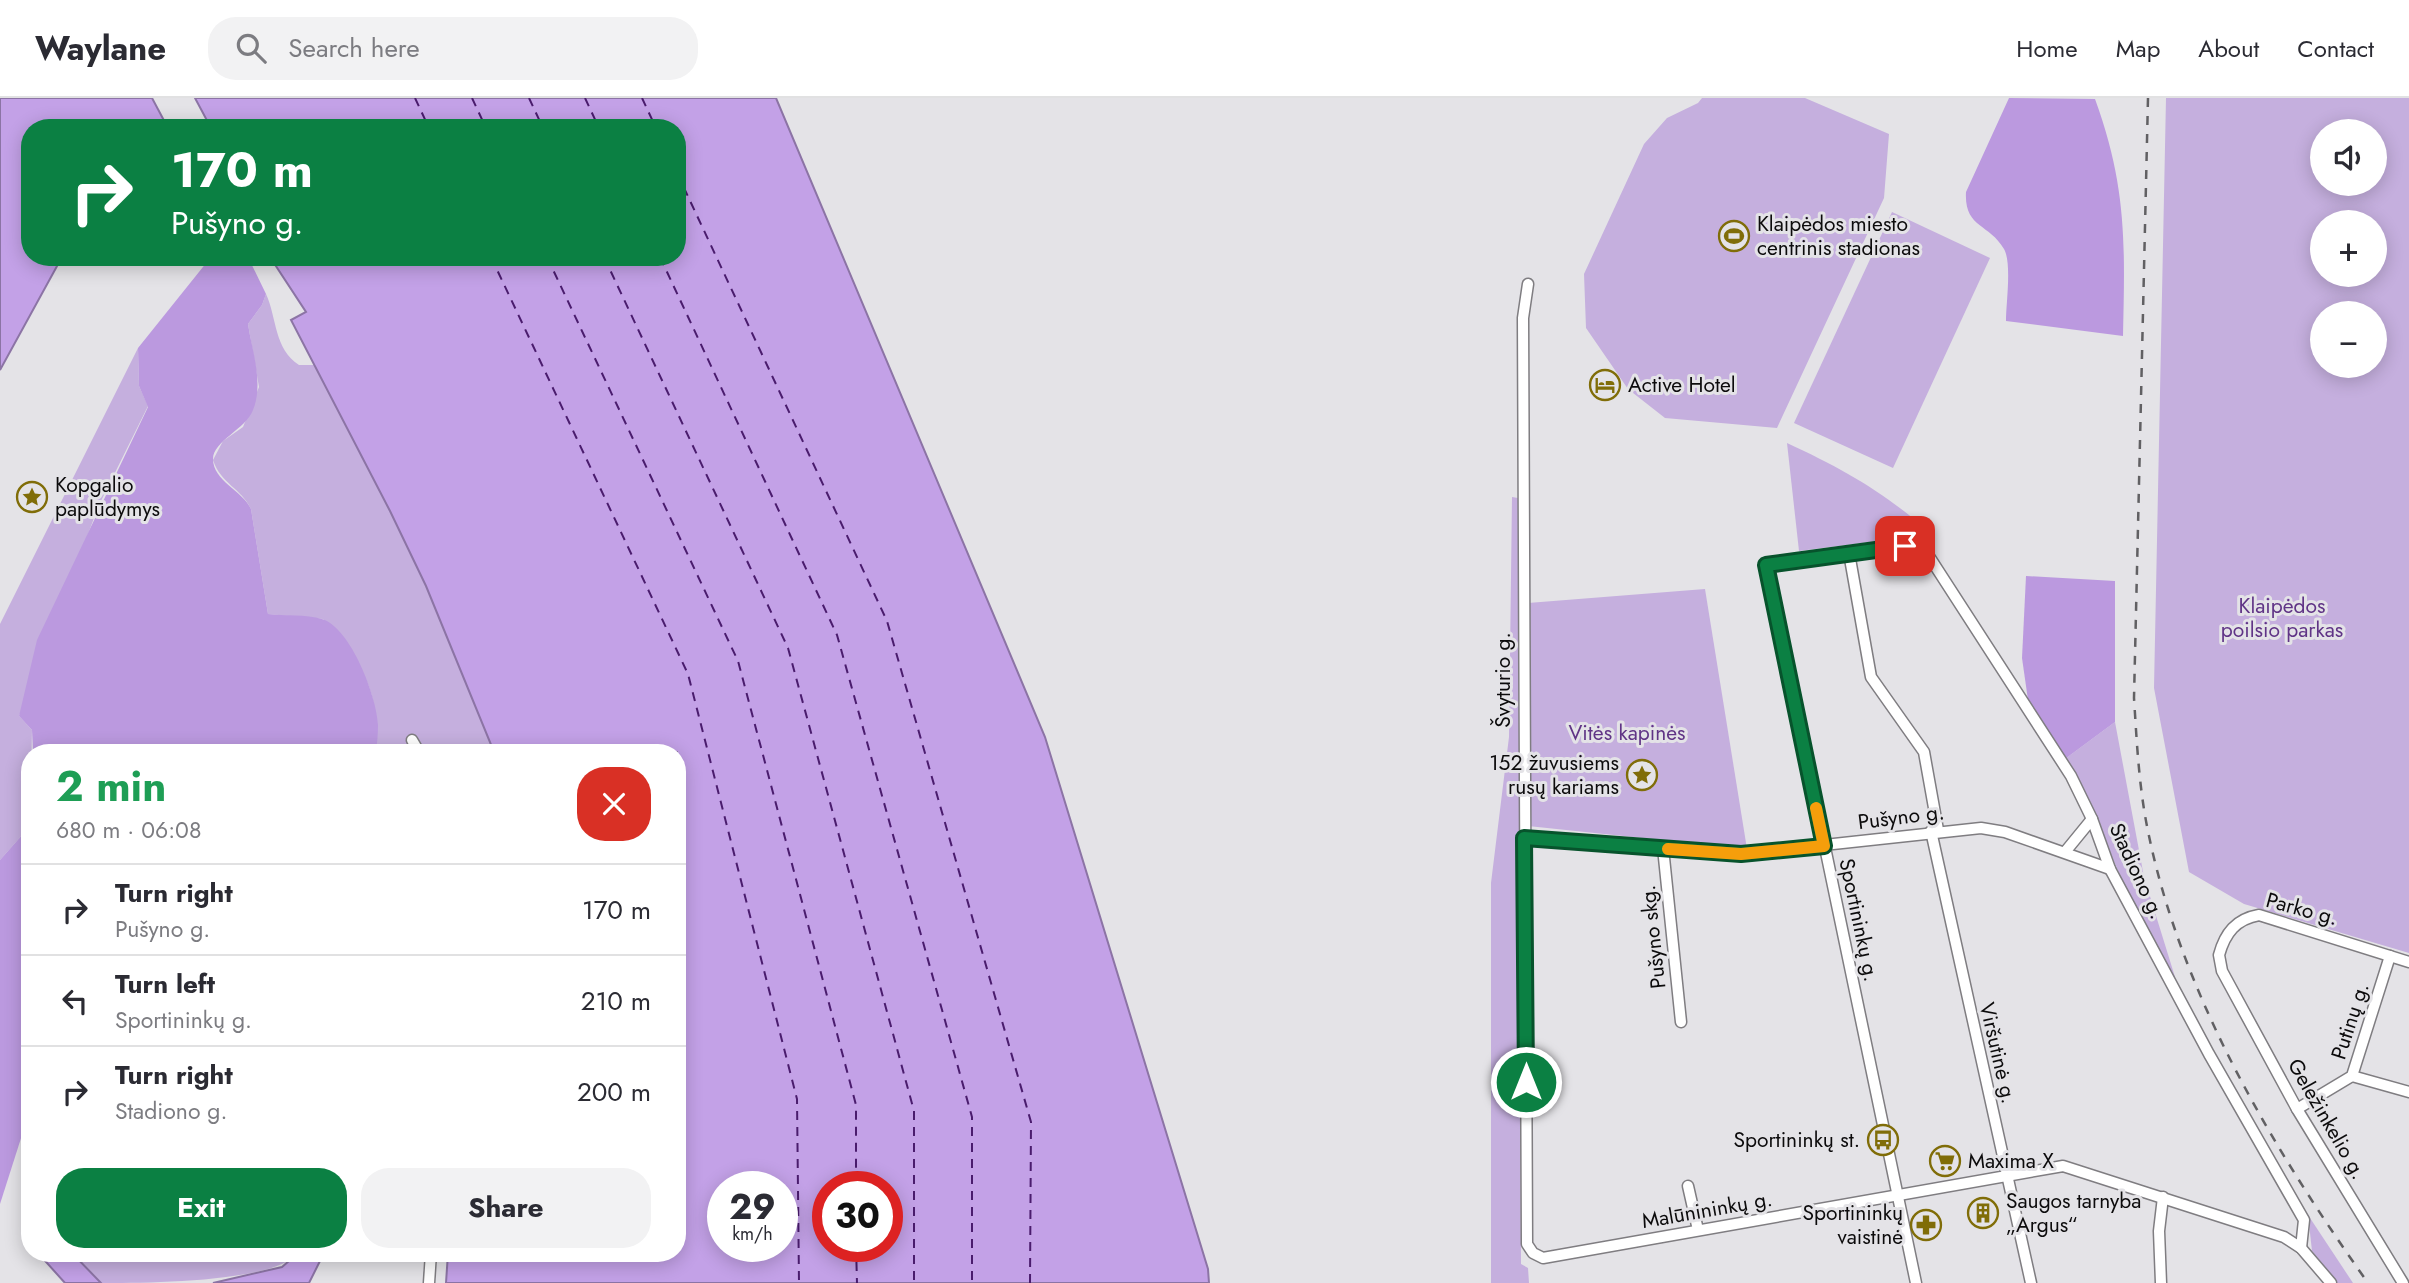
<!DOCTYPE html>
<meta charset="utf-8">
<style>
:root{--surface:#fff;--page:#f2f2f3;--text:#2b2b33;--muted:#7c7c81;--line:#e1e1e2;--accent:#0b8043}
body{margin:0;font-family:Jost,sans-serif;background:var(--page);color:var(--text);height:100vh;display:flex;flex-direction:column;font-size:26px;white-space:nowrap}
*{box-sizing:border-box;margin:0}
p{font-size:23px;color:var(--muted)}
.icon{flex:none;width:38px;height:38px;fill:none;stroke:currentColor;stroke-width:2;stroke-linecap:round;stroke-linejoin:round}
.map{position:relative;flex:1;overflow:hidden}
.details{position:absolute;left:21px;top:646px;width:665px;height:518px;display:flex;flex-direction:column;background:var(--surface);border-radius:28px;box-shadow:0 4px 18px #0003}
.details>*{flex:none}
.guide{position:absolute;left:21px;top:21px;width:665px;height:147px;border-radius:28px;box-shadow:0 4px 18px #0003;background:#0b8043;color:#fff;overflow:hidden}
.buttons{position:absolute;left:2310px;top:21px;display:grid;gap:14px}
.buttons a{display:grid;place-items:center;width:77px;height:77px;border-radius:50%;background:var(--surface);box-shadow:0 4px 18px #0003;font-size:35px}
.speed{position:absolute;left:707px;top:1073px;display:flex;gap:14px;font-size:35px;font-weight:700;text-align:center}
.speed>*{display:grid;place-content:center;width:91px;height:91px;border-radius:50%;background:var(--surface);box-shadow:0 4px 18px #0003;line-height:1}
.speed small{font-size:18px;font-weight:400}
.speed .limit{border:10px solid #d22;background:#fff;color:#111}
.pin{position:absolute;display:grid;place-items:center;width:60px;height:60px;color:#fff;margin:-30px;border-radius:14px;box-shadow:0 4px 10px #0006}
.me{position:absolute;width:77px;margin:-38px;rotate:0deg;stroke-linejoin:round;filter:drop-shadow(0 0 5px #0008)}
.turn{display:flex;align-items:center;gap:24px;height:147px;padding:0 35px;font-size:32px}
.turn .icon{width:91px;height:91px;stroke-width:2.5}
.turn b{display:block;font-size:49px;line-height:60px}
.round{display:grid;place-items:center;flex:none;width:74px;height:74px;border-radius:28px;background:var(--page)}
.headline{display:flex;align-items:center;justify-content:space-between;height:119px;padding:0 35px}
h1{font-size:42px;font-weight:700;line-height:52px;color:#1e9e55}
.action{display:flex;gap:14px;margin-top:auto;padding:14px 35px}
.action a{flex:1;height:80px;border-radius:28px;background:var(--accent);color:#fff;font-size:28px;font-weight:700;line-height:80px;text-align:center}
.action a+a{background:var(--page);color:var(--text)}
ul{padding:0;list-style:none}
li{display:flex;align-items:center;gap:21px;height:91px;padding:0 35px;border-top:2px solid var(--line)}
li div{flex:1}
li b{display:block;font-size:26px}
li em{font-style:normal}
header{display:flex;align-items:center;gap:42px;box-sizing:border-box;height:98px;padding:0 35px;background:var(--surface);border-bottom:2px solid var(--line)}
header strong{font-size:33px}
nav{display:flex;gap:38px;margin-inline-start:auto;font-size:24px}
.search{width:490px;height:63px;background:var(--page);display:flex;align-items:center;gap:18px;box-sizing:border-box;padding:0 24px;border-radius:28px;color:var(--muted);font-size:26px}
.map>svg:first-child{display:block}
</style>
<header>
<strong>Waylane</strong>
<div class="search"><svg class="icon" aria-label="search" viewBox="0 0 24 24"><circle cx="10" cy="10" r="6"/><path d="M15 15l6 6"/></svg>Search here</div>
<nav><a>Home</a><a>Map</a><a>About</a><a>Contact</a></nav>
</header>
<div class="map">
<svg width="2409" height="1185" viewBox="0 0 2409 1185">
<rect width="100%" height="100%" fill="#e4e3e7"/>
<g fill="#c5afde" fill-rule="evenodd">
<polygon points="1702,0 1805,0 1889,36 1884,100 1777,330 1665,320 1628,291 1586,230 1584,176 1644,46 1667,20 1698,5"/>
<path d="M 2166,0 L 2409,0 L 2409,855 L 2244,806 L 2189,774 L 2154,590 ZM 2322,33 L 2375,33 L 2375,86 L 2322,86 ZM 2322,124 L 2375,124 L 2375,177 L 2322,177 ZM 2322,215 L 2375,215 L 2375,268 L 2322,268 Z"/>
<polygon points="1892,114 1990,160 1893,370 1794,325"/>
<path d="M 266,196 C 277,220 274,251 299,267 L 314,267 L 390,413 L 426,488 L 494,654 L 376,654 C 380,593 363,565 323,521 L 268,516 L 251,411 C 241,390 221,386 213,362 L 223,343 L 243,329 L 259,289 L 248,226 L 262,207 Z"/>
<polygon points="138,250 139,288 148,308 99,407 19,618 32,632 30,728 0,762 0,526"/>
<path d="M 1787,345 C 1841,370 1878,391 1924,429 L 1918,438 L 1799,453 Z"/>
<polygon points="1512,399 1518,400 1521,1166 1528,1170 1529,1185 1491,1185 1491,785 1509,639"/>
<polygon points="1705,491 1747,751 1528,728 1528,505"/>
<polygon points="2115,624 2144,779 2175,879 2173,881 2124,787 2084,693 2065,661"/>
<polygon points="2308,1117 2353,1185 2337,1185 2312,1153"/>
<path d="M 72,1155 L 298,1155 C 274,1185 143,1185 101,1185 Z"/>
</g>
<g fill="#bb99df">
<path d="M 2009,0 L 2095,1 C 2127,89 2125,146 2123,238 L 2006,223 C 2006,205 2012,165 2004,151 C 1989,125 1964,130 1966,94 Z"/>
<path d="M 211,159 L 248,159 L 266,196 L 262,207 L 248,226 C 252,253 264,285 253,312 C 246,331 213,343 213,361 C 213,383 243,393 251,411 L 268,516 C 285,518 306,516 322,521 C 351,530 377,599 378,627 C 378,636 377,646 376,654 L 33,654 L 32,632 L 19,618 L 37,542 L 148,309 L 139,288 L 138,250 Z"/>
<polygon points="2026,478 2115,483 2115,624 2065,661 2028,602 2022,560"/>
<polygon points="30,728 30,1012 0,1106 0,762"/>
</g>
<g fill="#c3a1e7" stroke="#8c74a5" stroke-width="2" fill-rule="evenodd">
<polygon points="0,0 152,0 168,30 30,30 30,159 62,159 0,272"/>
<path d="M 195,0 L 776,0 L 1045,639 L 1208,1171 L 1209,1185 L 446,1185 L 448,1155 L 677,1155 L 677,654 L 494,654 L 426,488 L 390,413 L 291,222 L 306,214 L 270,159 L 677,159 L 677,30 L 211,30 ZM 723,1088 L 782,1088 L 782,1148 L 723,1148 ZM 828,1088 L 887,1088 L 887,1148 L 828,1148 Z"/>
<polygon points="38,1155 72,1155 101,1185 65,1185"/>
<polygon points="298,1155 324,1155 309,1185 213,1185 282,1169"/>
</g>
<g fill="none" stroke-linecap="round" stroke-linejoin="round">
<g stroke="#4a1c6d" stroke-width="2" stroke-dasharray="9 7" stroke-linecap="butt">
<polyline points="415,0 429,30"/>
<polyline points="472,0 486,30"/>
<polyline points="529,0 543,30"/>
<polyline points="585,0 599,30"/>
<polyline points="642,0 656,30"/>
<polyline points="677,75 887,523 1031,1024 1030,1185"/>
<polyline points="491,159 688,576 797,1001 799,1185"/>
<polyline points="547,159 738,563 856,1007 856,1088"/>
<polyline points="604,159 788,550 914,1013 914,1185"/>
<polyline points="660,159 837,537 972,1019 972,1185"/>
<polyline points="856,1148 857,1185"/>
</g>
<g stroke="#7f7d81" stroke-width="13">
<g id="street">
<polyline points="1528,186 1523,220 1527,1146 1533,1155 1543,1160 2063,1068 2284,1139 2301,1150 2331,1185"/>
<polyline points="1849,455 1871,579 1924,654 1938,732"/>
<polyline points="412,642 419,654"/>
<polyline points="1931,733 2031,1185"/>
<polyline points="1524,740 1741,756 1981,730 2005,734 2110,771"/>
<polyline points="1663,750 1681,924"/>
<polyline points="2065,754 2092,721"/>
<polyline points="2352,978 2409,994"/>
<polyline points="2297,1011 2352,978 2390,858"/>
<polyline points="1688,1088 1698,1132"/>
<polyline points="429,1185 431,1155"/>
<polyline points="1916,1185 1766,467 1921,446 2071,678 2092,721 2110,771 2209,956 2304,1122 2301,1150"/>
<polyline points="2161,1185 2159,1133 2163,1099"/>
<path d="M 2403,1185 L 2297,1011 L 2222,873 L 2219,857 C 2225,835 2236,821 2259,817 L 2409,864"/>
</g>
</g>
<use href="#street" stroke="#fff" stroke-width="10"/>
<path stroke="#616063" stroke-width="2.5" stroke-dasharray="9 9" stroke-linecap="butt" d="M 2148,0 L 2134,600 C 2137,647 2139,692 2149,738 C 2183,900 2273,1051 2368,1185"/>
</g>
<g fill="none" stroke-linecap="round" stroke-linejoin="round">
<g stroke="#07532c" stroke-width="18">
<polyline id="route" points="1526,984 1524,740 1741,756 1824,748 1766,467 1905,448"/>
</g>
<use href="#route" stroke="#0b8043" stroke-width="12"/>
<polyline stroke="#f59e0b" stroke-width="12" points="1668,751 1741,756 1824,748 1816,710"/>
</g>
<defs>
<g id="stadium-ring" transform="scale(1.575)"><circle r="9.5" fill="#e4e3e7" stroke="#806d08" stroke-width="1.5"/><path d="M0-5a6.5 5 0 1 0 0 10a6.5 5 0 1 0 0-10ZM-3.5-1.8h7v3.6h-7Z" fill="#806d08"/></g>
<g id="hotel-ring" transform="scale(1.575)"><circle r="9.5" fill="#e4e3e7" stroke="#806d08" stroke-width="1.5"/><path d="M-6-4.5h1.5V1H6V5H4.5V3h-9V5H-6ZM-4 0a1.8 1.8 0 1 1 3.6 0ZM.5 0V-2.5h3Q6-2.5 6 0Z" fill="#806d08"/></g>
<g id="sight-ring" transform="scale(1.575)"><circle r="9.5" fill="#e4e3e7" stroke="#806d08" stroke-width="1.5"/><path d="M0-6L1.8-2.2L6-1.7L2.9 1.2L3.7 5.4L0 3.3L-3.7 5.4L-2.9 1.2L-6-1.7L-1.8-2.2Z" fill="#806d08"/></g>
<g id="bus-ring" transform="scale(1.575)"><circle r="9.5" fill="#e4e3e7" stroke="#806d08" stroke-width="1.5"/><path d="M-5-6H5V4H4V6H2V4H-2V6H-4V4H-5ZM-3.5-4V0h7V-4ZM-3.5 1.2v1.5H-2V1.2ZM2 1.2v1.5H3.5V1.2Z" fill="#806d08"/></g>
<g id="supermarket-ring" transform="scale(1.575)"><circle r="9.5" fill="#e4e3e7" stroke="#806d08" stroke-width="1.5"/><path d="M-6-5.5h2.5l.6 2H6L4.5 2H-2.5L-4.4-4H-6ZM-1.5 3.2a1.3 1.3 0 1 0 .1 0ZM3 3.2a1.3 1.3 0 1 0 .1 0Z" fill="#806d08"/></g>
<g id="building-ring" transform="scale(1.575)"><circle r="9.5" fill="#e4e3e7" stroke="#806d08" stroke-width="1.5"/><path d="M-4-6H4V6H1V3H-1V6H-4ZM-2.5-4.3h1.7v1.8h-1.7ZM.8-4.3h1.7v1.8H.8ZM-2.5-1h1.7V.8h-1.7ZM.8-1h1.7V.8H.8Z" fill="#806d08"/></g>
<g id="pharmacy-ring" transform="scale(1.575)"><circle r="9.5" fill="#e4e3e7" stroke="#806d08" stroke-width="1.5"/><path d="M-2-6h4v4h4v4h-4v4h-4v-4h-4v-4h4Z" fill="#806d08"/></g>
</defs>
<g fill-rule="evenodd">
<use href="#stadium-ring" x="1734" y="138"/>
<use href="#hotel-ring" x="1605" y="287"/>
<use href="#sight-ring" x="32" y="399"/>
<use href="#sight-ring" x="1642" y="677"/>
<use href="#bus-ring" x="1883" y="1042"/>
<use href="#supermarket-ring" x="1945" y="1063"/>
<use href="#building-ring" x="1983" y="1115"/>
<use href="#pharmacy-ring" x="1926" y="1127"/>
</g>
<g text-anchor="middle" stroke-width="6" stroke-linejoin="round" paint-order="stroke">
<g font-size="21" fill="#0c0b0c" stroke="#e4e3e7" text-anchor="start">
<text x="1757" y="133">Klaipėdos miesto<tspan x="1757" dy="24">centrinis stadionas</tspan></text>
<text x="1628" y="294">Active Hotel</text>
<text x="55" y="394">Kopgalio<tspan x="55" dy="24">paplūdymys</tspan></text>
<text x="1619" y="672" text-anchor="end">152 žuvusiems<tspan x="1619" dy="24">rusų kariams</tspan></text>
<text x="1860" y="1049" text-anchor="end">Sportininkų st.</text>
<text x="1968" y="1070">Maxima X</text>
<text x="2006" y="1110">Saugos tarnyba<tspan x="2006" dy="24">„Argus“</tspan></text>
<text x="1903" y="1122" text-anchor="end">Sportininkų<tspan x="1903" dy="24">vaistinė</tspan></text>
</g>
<g font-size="21" fill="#603486" stroke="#e4e3e7">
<text x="2282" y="515">Klaipėdos<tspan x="2282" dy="24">poilsio parkas</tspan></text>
<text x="1627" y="642">Vitės kapinės</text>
</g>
<g font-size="21" fill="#0c0b0c" stroke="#e4e3e7">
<text transform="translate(1503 582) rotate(-90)" y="7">Švyturio g.</text>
<text transform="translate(1901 719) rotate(-7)" y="7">Pušyno g.</text>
<text transform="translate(2137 773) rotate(65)" y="7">Stadiono g.</text>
<text transform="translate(2302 811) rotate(15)" y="7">Parko g.</text>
<text transform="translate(1859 822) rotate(78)" y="7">Sportininkų g.</text>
<text transform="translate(1653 839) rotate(-96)" y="7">Pušyno skg.</text>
<text transform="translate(2350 923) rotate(-72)" y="7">Putinų g.</text>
<text transform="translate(1998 955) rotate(77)" y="7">Viršutinė g.</text>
<text transform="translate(2327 1021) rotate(60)" y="7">Geležinkelio g.</text>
<text transform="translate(1707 1112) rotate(-10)" y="7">Malūnininkų g.</text>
</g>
</g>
</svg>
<div class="buttons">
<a><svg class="icon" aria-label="sound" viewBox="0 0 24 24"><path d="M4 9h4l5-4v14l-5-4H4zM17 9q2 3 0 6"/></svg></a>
<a>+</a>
<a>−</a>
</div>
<div class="speed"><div>29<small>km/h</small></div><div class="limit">30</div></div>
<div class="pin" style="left:1905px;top:448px;background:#d93025"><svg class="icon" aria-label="arrive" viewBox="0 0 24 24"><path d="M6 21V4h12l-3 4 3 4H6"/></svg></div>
<svg class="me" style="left:1526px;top:984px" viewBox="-20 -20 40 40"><circle r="17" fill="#0b8043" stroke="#fff" stroke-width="3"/><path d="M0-11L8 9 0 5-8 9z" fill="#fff"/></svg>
<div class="guide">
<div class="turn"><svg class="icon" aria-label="right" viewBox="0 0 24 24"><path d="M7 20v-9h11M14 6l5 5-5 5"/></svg><div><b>170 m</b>Pušyno g.</div></div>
</div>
<section class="details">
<div class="headline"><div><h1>2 min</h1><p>680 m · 06:08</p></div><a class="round" style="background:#d93025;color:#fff"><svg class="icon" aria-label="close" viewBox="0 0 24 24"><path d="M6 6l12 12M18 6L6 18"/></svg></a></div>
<ul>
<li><svg class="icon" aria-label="right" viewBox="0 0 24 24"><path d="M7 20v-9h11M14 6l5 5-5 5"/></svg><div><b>Turn right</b><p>Pušyno g.</p></div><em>170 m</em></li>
<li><svg class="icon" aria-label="left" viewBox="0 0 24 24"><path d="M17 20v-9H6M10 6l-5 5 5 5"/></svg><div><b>Turn left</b><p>Sportininkų g.</p></div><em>210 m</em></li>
<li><svg class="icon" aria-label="right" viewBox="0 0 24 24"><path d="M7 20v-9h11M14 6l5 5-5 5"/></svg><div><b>Turn right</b><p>Stadiono g.</p></div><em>200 m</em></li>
</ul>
<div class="action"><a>Exit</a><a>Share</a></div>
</section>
</div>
